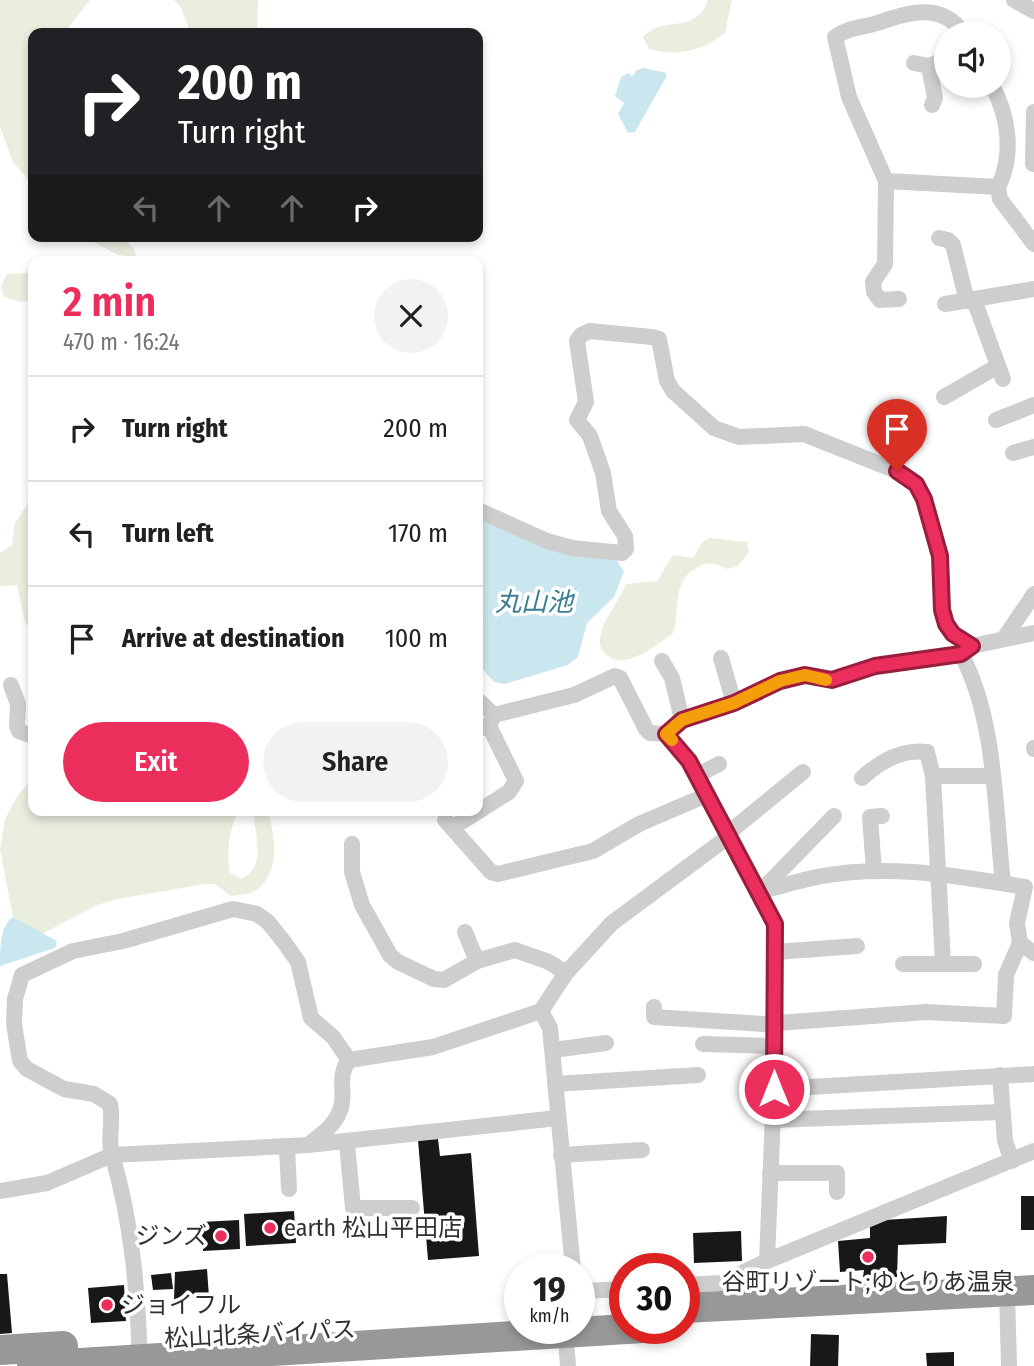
<!DOCTYPE html>
<meta charset="utf-8">
<style>
:root{--surface:#fff;--page:#f2f2f2;--text:#202124;--muted:#757577;--line:#e0e0e0;--accent:#ec2e5c}
body{margin:0;font-family:"Fira Sans Condensed","Noto Sans JP",sans-serif;background:var(--page);color:var(--text);height:100vh;display:flex;flex-direction:column;font-size:26px;white-space:nowrap}
*{box-sizing:border-box;margin:0}
p{font-size:23px;color:var(--muted)}
.icon{flex:none;width:38px;height:38px;fill:none;stroke:currentColor;stroke-width:2;stroke-linecap:round;stroke-linejoin:round}
.map{position:relative;flex:1;overflow:hidden}
.details{position:absolute;left:28px;top:256px;width:455px;height:560px;display:flex;flex-direction:column;background:var(--surface);border-radius:14px;box-shadow:0 4px 10px #0003}
.details>*{flex:none}
.hud{position:absolute;left:28px;top:28px;width:455px;height:214px;border-radius:14px;box-shadow:0 4px 10px #0003;background:#202124;color:#fff;overflow:hidden}
.controls{position:absolute;left:934px;top:21px;display:grid;gap:14px}
.controls a{display:grid;place-items:center;width:77px;height:77px;border-radius:50%;background:var(--surface);box-shadow:0 4px 10px #0003;font-size:35px}
.speed{position:absolute;left:504px;top:1253px;display:flex;gap:14px;font-size:35px;font-weight:700;text-align:center}
.speed>*{display:grid;place-content:center;width:91px;height:91px;border-radius:50%;background:var(--surface);box-shadow:0 4px 10px #0003;line-height:1}
.speed small{font-size:18px;font-weight:400}
.speed .limit{border:10px solid #d22;background:#fff;color:#111}
.pin{position:absolute;display:grid;place-items:center;width:60px;height:60px;color:#fff;margin:-72px -30px;border-radius:50% 50% 50% 0;rotate:-45deg;box-shadow:0 0 7px #0007}
.pin .icon{rotate:45deg}
.me{position:absolute;width:77px;margin:-38px;rotate:0deg;stroke-linejoin:round;filter:drop-shadow(0 0 5px #0008)}
.turn{display:flex;align-items:center;gap:24px;height:147px;padding:0 35px;font-size:32px}
.turn .icon{width:91px;height:91px;stroke-width:2.5}
.turn b{display:block;font-size:49px;line-height:60px}
.lanes{display:flex;align-items:center;height:66px;padding:0 35px;background:#0003;justify-content:center;gap:35px;direction:ltr}
.lanes .off{opacity:.35}
.round{display:grid;place-items:center;flex:none;width:74px;height:74px;border-radius:37px;background:var(--page)}
.summary{display:flex;align-items:center;justify-content:space-between;height:119px;padding:0 35px}
h1{font-size:42px;font-weight:600;line-height:52px;color:var(--accent)}
.button{display:flex;gap:14px;margin-top:auto;padding:14px 35px}
.button a{flex:1;height:80px;border-radius:42px;background:var(--accent);color:#fff;font-size:28px;font-weight:600;line-height:80px;text-align:center}
.button a+a{background:var(--page);color:var(--text)}
ul{padding:0;list-style:none}
li{display:flex;align-items:center;gap:21px;height:105px;padding:0 35px;border-top:2px solid var(--line)}
li div{flex:1}
li b{display:block;font-size:26px}
li em{font-style:normal}
.map>svg:first-child{display:block}
</style>
<div class="map">
<svg width="1034" height="1366" viewBox="0 0 1034 1366">
<rect width="100%" height="100%" fill="#fff"/>
<g fill="#e9eedf">
<polygon points="0,0 90,0 64,33 33,33 33,87 29,102 33,134 33,185 13,162 0,127"/>
<polygon points="174,0 258,0 257,33 191,33 180,6"/>
<path d="M 708,0 L 732,0 L 725,33 C 702,51 677,57 649,49 L 643,37 C 664,14 695,36 708,0 Z"/>
<polygon points="82,236 121,236 135,250 136,257 118,255"/>
<polygon points="33,261 33,300 21,302 4,297 1,286 7,274 27,273"/>
<polygon points="28,503 33,503 33,631 25,623 17,585 0,586 0,553 12,545 15,523"/>
<path d="M 710,538 L 747,542 L 749,552 L 738,566 L 727,569 C 716,563 707,561 696,568 C 671,582 681,609 673,633 C 657,645 623,673 605,653 C 599,648 599,640 601,633 C 605,616 620,600 626,584 L 657,581 L 673,555 L 693,558 L 703,542 Z"/>
<path d="M 33,778 L 33,810 L 239,810 C 229,829 226,853 230,873 L 241,879 C 268,867 254,835 254,814 L 256,810 L 267,810 C 276,834 281,877 253,892 C 248,895 238,895 231,896 L 215,884 L 204,884 L 118,899 L 97,905 L 42,934 L 13,917 L 0,849 L 5,819 L 18,795 Z"/>
</g>
<g fill="#cae6ee">
<polygon points="644,68 666,73 666,77 635,132 628,133 618,114 624,103 615,96 621,77 629,73 632,77 637,70"/>
<polygon points="478,518 614,557 624,571 614,597 587,623 578,657 568,665 505,684 494,682 478,664"/>
<path d="M 13,917 L 57,941 L 55,948 L 0,966 C 0,949 0,925 13,917 Z"/>
</g>
<g fill="#181818">
<polygon points="438,1139 440,1156 471,1153 479,1256 428,1260 418,1140"/>
<rect x="1021" y="1196" width="13" height="34"/>
<polygon points="294,1211 296,1243 246,1246 244,1214"/>
<polygon points="947,1216 946,1243 898,1245 897,1277 863,1277 864,1270 840,1272 838,1241 870,1238 870,1227 884,1220"/>
<polygon points="239,1220 240,1249 203,1251 201,1222"/>
<polygon points="741,1231 742,1261 694,1263 693,1233"/>
<polygon points="207,1269 209,1297 174,1299 175,1272"/>
<polygon points="171,1273 173,1289 153,1290 151,1275"/>
<polygon points="0,1274 7,1274 12,1333 0,1334"/>
<polygon points="124,1285 126,1321 91,1323 88,1288"/>
<polygon points="811,1334 839,1335 838,1366 810,1366"/>
<polygon points="954,1352 954,1366 927,1366 926,1353"/>
</g>
<g fill="none" stroke-linecap="round" stroke-linejoin="round">
<g stroke="#cecece" stroke-width="16">
<polyline points="1014,0 1034,11"/>
<path d="M 963,33 C 941,1 908,13 877,23 C 862,28 849,27 835,37 L 849,97 L 886,181 L 998,187 C 1014,156 1009,116 992,86"/>
<polyline points="914,63 929,66 947,59"/>
<polyline points="929,66 935,98 932,105"/>
<polyline points="1033,164 1034,112"/>
<polyline points="886,181 885,264 873,282 874,292 880,300 899,299"/>
<polyline points="998,187 1000,199 1034,244"/>
<polyline points="939,238 948,240 953,245 967,301"/>
<polyline points="974,300 1003,379"/>
<polyline points="945,304 1034,289"/>
<polyline points="944,397 998,366"/>
<polyline points="996,420 1034,405"/>
<polyline points="1013,453 1034,447"/>
<polyline points="478,510 547,541 572,548 622,553 626,549 625,536 609,511 603,473 590,436 577,420 586,402 577,341 581,335 590,331 652,337 659,339 667,381 673,391 714,428 739,437 804,434 897,471 917,484 924,498 940,556 942,610 946,624 953,634 972,646"/>
<polyline points="1005,637 1034,594"/>
<path d="M 961,654 C 996,718 995,811 1003,883"/>
<polyline points="721,658 734,703"/>
<polyline points="662,661 672,678 682,720"/>
<polyline points="11,685 18,704 17,726 19,731 33,736"/>
<polyline points="478,700 494,715"/>
<polyline points="478,729 489,726 494,715 574,695 615,676 620,678 646,729 650,733 666,734 689,762 774,924 774,1089 767,1261"/>
<polyline points="666,734 682,720 734,703 780,682 805,675 832,680 875,666 961,654 972,646 1034,633"/>
<polyline points="1034,748 1034,749"/>
<polyline points="696,776 719,764"/>
<path d="M 862,778 C 879,762 902,749 927,752 L 933,776"/>
<polyline points="445,820 491,872 498,874 593,851 639,824 707,795"/>
<polyline points="452,828 509,792 516,781 489,726"/>
<polyline points="727,834 803,772"/>
<polyline points="352,844 352,872 362,905 390,955 398,962 434,979 444,980 477,961 515,950 549,962 566,973"/>
<polyline points="874,871 870,817 882,816"/>
<polyline points="761,891 834,816"/>
<path d="M 759,892 C 778,887 798,881 817,877 C 887,863 956,876 1025,887 L 1017,923 L 1020,943 L 1034,953"/>
<polyline points="465,932 477,961"/>
<polyline points="776,952 857,946"/>
<polyline points="943,963 933,776 991,776"/>
<polyline points="903,964 974,964"/>
<polyline points="654,1007 654,1017 764,1024 926,1012 1004,1016 1006,975 1020,943"/>
<polyline points="541,1011 550,1028 573,1269"/>
<polyline points="703,1044 775,1046"/>
<polyline points="553,1050 606,1043"/>
<path d="M 349,1060 L 333,1037 L 311,1018 L 298,962 L 284,942 L 268,922 L 257,914 L 233,909 L 123,941 L 73,951 L 22,975 L 15,999 L 14,1024 L 20,1061 L 27,1069 L 64,1089 L 94,1094 L 110,1104 C 114,1121 107,1137 112,1155 L 308,1145 C 323,1134 339,1122 342,1103 C 344,1086 338,1075 349,1060 L 433,1047 L 541,1011 L 566,973 L 612,923 L 728,837"/>
<polyline points="1000,1075 1005,1141 1012,1161"/>
<polyline points="555,1084 698,1075"/>
<polyline points="774,1089 1034,1074"/>
<polyline points="772,1120 1001,1112"/>
<polyline points="347,1143 353,1208 412,1208"/>
<polyline points="308,1145 558,1118"/>
<polyline points="287,1148 289,1189"/>
<polyline points="561,1155 642,1150"/>
<polyline points="770,1173 837,1173 837,1192"/>
<path d="M 0,1191 L 47,1183 L 112,1155 C 132,1221 138,1294 140,1364"/>
<polyline points="684,1285 721,1283 767,1261 1034,1151"/>
<polyline points="1007,1291 1009,1366"/>
<polyline points="565,1328 568,1366"/>
<polyline points="585,1332 584,1291 625,1289"/>
</g>
<g stroke="#989898" stroke-width="30">
<polyline points="684,1308 1034,1290"/>
<polyline points="0,1350 63,1346"/>
<polyline points="32,1366 643,1328"/>
</g>
</g>
<g fill="none" stroke-linecap="round" stroke-linejoin="round">
<g stroke="#991e3c" stroke-width="18">
<polyline id="route" points="774,1089 775,924 689,761 666,734 682,720 734,703 780,681 805,675 832,680 875,666 961,654 972,646 953,634 946,624 942,610 940,556 924,499 916,484 897,471"/>
</g>
<use href="#route" stroke="#ec2e5c" stroke-width="12"/>
<polyline stroke="#f59e0b" stroke-width="12" points="672,740 666,734 682,720 734,703 780,681 805,675 826,680"/>
</g>
<g fill="#ec2e5c" stroke="#fff" stroke-width="2.5">
<circle cx="270" cy="1228" r="7"/>
<circle cx="221" cy="1236" r="7"/>
<circle cx="868" cy="1257" r="7"/>
<circle cx="107" cy="1305" r="7"/>
</g>
<g text-anchor="middle" stroke-width="7" stroke-linejoin="round" paint-order="stroke">
<g font-size="24" fill="#313131" stroke="#fff" text-anchor="start">
<text x="284" y="1236">earth 松山平田店</text>
<text x="207" y="1244" text-anchor="end">ジンズ</text>
<text x="868" y="1290" text-anchor="middle">谷町リゾート;ゆとりあ温泉</text>
<text x="121" y="1313">ジョイフル</text>
</g>
<g font-size="24" fill="#313131" stroke="#fff">
<text transform="translate(260 1334) rotate(-3)" y="8">松山北条バイパス</text>
</g>
<g font-size="26" font-style="italic" fill="#387d90" stroke="#fff">
<text x="534" y="611">丸山池</text>
</g>
</g>
</svg>
<div class="controls">
<a><svg class="icon" aria-label="sound" viewBox="0 0 24 24"><path d="M4 9h4l5-4v14l-5-4H4zM17 9q2 3 0 6"/></svg></a>
</div>
<div class="speed"><div>19<small>km/h</small></div><div class="limit">30</div></div>
<div class="pin" style="left:897px;top:471px;background:#d93025"><svg class="icon" aria-label="arrive" viewBox="0 0 24 24"><path d="M6 21V4h12l-3 4 3 4H6"/></svg></div>
<svg class="me" style="left:774px;top:1089px" viewBox="-20 -20 40 40"><circle r="17" fill="#ec2e5c" stroke="#fff" stroke-width="3"/><path d="M0-11L8 9 0 5-8 9z" fill="#fff"/></svg>
<div class="hud">
<div class="turn"><svg class="icon" aria-label="right" viewBox="0 0 24 24"><path d="M7 20v-9h11M14 6l5 5-5 5"/></svg><div><b>200 m</b>Turn right</div></div>
<div class="lanes"><svg class="icon off" aria-label="left" viewBox="0 0 24 24"><path d="M17 20v-9H6M10 6l-5 5 5 5"/></svg><svg class="icon off" aria-label="ahead" viewBox="0 0 24 24"><path d="M12 20V5M6 11l6-6 6 6"/></svg><svg class="icon off" aria-label="ahead" viewBox="0 0 24 24"><path d="M12 20V5M6 11l6-6 6 6"/></svg><svg class="icon" aria-label="right" viewBox="0 0 24 24"><path d="M7 20v-9h11M14 6l5 5-5 5"/></svg></div>
</div>
<section class="details">
<div class="summary"><div><h1>2 min</h1><p>470 m · 16:24</p></div><a class="round"><svg class="icon" aria-label="close" viewBox="0 0 24 24"><path d="M6 6l12 12M18 6L6 18"/></svg></a></div>
<ul>
<li><svg class="icon" aria-label="right" viewBox="0 0 24 24"><path d="M7 20v-9h11M14 6l5 5-5 5"/></svg><div><b>Turn right</b></div><em>200 m</em></li>
<li><svg class="icon" aria-label="left" viewBox="0 0 24 24"><path d="M17 20v-9H6M10 6l-5 5 5 5"/></svg><div><b>Turn left</b></div><em>170 m</em></li>
<li><svg class="icon" aria-label="arrive" viewBox="0 0 24 24"><path d="M6 21V4h12l-3 4 3 4H6"/></svg><div><b>Arrive at destination</b></div><em>100 m</em></li>
</ul>
<div class="button"><a>Exit</a><a>Share</a></div>
</section>
</div>
